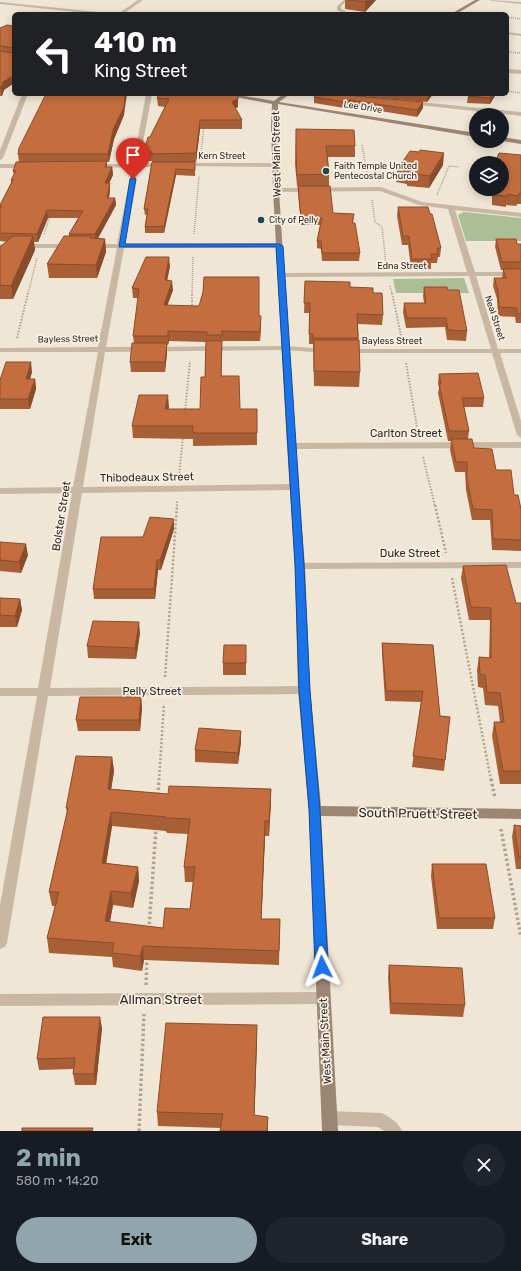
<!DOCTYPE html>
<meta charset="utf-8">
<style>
:root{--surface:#171b24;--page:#20242c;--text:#f1f3f6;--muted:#9ea1a6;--accent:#91a6ac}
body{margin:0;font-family:Rubik,sans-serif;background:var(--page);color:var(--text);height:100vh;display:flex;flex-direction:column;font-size:15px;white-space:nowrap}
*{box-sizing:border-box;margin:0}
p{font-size:13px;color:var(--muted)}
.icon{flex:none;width:22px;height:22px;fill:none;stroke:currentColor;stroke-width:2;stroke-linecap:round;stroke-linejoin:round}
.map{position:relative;height:1131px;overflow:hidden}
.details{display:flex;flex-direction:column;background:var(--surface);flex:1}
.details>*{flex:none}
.top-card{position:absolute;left:12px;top:12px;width:497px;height:84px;border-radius:6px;box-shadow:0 2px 10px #0003;background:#202124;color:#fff;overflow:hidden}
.controls{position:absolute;left:469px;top:108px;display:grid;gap:8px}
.controls a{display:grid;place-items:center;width:40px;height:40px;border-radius:50%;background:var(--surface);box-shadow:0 2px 10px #0003;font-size:20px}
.pin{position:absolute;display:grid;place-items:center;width:34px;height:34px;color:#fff;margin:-41px -17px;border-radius:50% 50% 50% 0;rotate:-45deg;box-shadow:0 0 4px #0007}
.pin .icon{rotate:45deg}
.me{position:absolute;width:44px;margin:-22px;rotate:357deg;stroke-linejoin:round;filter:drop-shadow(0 0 3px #0008)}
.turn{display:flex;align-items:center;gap:14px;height:84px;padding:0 16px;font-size:18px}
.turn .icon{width:52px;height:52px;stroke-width:2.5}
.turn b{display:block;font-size:28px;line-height:34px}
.round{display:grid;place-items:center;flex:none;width:42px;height:42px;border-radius:21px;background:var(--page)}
.headline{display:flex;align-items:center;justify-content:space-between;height:68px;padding:0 16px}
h1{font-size:24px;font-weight:700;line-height:30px;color:var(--accent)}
.primary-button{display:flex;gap:8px;margin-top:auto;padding:8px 16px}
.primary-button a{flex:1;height:46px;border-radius:24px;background:var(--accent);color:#111;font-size:16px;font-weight:700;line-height:46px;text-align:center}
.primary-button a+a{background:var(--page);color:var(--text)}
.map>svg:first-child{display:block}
</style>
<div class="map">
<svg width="521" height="1131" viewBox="0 0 521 1131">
<rect width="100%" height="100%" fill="#f0e6d6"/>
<g fill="#adbe97">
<polygon points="464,212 521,218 521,241 466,241 458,215"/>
<polygon points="464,278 469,293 396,293 393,279"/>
</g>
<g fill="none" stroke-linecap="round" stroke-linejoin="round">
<g stroke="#b3a18d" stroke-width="1.5" stroke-dasharray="1 1" stroke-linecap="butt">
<polyline points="507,17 521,19"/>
<polyline points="507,52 521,53"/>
<polyline points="507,91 521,93"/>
<polyline points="362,145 368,178"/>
<polyline points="201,153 204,126"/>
<polyline points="437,195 449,166 459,167"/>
<polyline points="372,200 375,222 382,227 386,264"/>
<polyline points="44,234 50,216"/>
<polyline points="194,234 199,176"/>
<polyline points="390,286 392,294"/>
<polyline points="28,294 37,258"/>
<polyline points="192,294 193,257"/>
</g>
<g stroke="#b3a18d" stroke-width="2" stroke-dasharray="1.5 1.5" stroke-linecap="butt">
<polyline points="392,293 402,340"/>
<polyline points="192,308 192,293"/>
<polyline points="17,338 28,293"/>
<polyline points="406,363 418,433"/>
<polyline points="185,412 190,361"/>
<polyline points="423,457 435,506"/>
<polyline points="179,476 183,437"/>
<polyline points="177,506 177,501"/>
</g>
<g stroke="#b3a18d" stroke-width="2.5" stroke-dasharray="2 2" stroke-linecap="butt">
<polyline points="435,505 446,553"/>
<polyline points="452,578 491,780"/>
<polyline points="165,677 177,505"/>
<polyline points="159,780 164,704"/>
</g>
<g stroke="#b3a18d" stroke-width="3.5" stroke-dasharray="2.5 2.5" stroke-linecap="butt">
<polyline points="491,779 495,798"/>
<polyline points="158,795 159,779"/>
<polyline points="501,829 521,937"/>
<polyline points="149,929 156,828"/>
<polyline points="146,985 147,958"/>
<polyline points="139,1131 144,1014"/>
</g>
<g fill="#c7b7a3" fill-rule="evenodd">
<polygon points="344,0 348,0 341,6 341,9 350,14 345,14 337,10 337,6"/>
<path d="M 330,1111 L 381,1113 C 389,1116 399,1123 402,1131 L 384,1131 L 378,1127 L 330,1125 L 325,1123 L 323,1118 L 325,1113 Z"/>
</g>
<g fill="#c7b7a3" fill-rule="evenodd">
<polygon points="138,0 143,0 123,14 118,14"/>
<polygon points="490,0 521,2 521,4 492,1"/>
<polygon points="0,2 108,13 110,14 95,14 0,4"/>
<polygon points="507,32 521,34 521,36 507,34"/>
<polygon points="507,69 521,70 521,74 507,73"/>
<polygon points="22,94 28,94 3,158 0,160 0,150"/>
<polygon points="146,94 152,94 139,164 164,163 167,165 164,167 138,167 124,244 279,243 282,245 279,247 124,248 106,347 286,346 326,349 330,351 326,353 286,350 105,352 83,487 294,484 299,487 294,490 82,493 50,688 304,686 308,687 310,690 308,693 304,694 48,696 7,943 5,947 0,949 0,905 37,696 0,696 0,688 38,688 72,493 0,494 0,488 73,487 98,352 0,352 0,348 98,347 117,248 92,248 89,246 92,244 117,244 132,167 94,168 91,166 94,164 133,164"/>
<polygon points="305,94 324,94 331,96 328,98"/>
<polygon points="410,101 521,112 521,116 408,104 407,103"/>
<polygon points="182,163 276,163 279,165 276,167 180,166 179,165"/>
<polygon points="0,164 28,164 31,166 28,168 0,168"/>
<polygon points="381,187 422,202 521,213 521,217 455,210 475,272 521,272 521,276 476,276 498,349 521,349 521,353 500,353 521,421 521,438 517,435 492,353 346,353 342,351 346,349 491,349 469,276 282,277 278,275 282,273 467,272 448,209 419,205 380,191 276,192 273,190 276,188"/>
<polygon points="0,244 72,244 75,246 72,248 0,248"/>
<polygon points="521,442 521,448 291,449 287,446 291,443"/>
<polygon points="521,562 521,568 300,569 295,566 300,563"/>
<polygon points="323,992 328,993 330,998 328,1003 323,1004 0,1006 0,994"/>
</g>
<g fill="#9b8674" fill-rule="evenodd">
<polygon points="475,0 480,0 456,14 451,14"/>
<polygon points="220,94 233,94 274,101 283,94 290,94 279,102 476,133 476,137 278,104 279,190 295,446 305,566 310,690 321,806 521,809 521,819 321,816 338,1131 322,1131 309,811 298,690 295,566 287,446 273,190 271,126 272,104"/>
<polygon points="502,137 521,140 521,144 502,141"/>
</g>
</g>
<g fill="#a95f36" fill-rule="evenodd">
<polygon points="345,0 376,0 365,12 345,9"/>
<polygon points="14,26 14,83 4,90 2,96 0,96 0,28"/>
<polygon points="238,94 238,107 235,108 242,120 242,129 200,129 196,162 169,162 195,162 195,176 176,175 164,233 145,233 145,227 147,215 145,215 144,209 152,162 152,161 145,161 144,152 150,137 165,107 158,106 157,98"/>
<polygon points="338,94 433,94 427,102"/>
<polygon points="469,94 496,94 490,104 467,103 468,96"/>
<polygon points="314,97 423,102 423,108 417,117 350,106 350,109 314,103"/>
<polygon points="124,115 114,139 109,162 107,162 107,167 112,167 113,175 109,183 110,191 109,198 115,198 116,205 98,238 105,239 106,252 97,278 49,278 47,264 69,236 69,234 78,218 48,218 38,242 34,242 35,250 13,299 0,299 0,247 7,242 0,241 0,205 11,183 11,180 14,175 13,171 19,162 18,154"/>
<polygon points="296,129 355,146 355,157 328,157 329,174 329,186 297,186 295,164"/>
<polygon points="521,155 521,204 517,204 516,206 506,205 506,207 492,205 492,196 484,195 484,189 502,189"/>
<polygon points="443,165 429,188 407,186 407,184 396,182 397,170"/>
<polygon points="298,186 333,213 354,214 353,223 360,253 359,261 322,261 321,249 317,248 317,241 320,225 301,225 298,193"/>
<polygon points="398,207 441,248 440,257 438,257 437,263 431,263 431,269 411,268 408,245 402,245 397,216"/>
<polygon points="496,239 517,244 521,244 521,323 516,323 515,317 498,316 497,299 493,286 494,278 502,278 503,270 501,270 495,247"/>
<polygon points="170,266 167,281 173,290 167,306 259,316 261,325 260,341 222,341 222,345 221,376 240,409 257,409 257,445 193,446 193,439 133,438 132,426 169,407 168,409 200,409 205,377 206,342 169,341 168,345 167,345 167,353 165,372 131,372 130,362 134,343 133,336 138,298 133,298 132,288"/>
<polygon points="305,281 350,287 373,293 383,315 382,325 358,324 360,372 359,387 314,386 313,344 309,344 309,313 304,313"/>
<polygon points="424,287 448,290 467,331 466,341 447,340 445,327 406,328 403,312 404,303 424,303 423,296"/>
<polygon points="32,372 30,379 35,379 36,389 30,409 0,409 0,380"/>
<polygon points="439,374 484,398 483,407 464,407 469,431 468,439 474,448 496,470 514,495 521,509 521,551 492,550 490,520 472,520 466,490 465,472 455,472 450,450 451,441 448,441 438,393 439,388 438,383"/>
<polygon points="174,529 161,570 158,570 155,599 94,599 93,589 143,537"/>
<polygon points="0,542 28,555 21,573 0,571"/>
<polygon points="463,566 516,603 521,603 521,784 500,784 492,736 494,722 500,722 498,706 485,705 483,688 478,687 477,670 479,657 489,658 490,620 469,620 461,578"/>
<polygon points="0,598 20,599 22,610 17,627 0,627"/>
<polygon points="140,633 136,659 88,658 87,646"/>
<polygon points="382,643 433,645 440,716 450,717 444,771 412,767 421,702 385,701 382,654"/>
<polygon points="246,645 246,675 223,675 223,663"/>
<polygon points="141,697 142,708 140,731 78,731 76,720"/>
<polygon points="241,731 241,742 238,764 195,762 195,750"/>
<path d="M 112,757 L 114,771 L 111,789 L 168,794 L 271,789 L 269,836 L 265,836 L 261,919 L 280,919 L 279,965 L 144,960 L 142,971 L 113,967 L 112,957 L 49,953 L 47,938 L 55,906 L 52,906 L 49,892 L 67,812 L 66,808 ZM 112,826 L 166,831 L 167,833 L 188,834 L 184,867 L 185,882 L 193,882 L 190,909 L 163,928 L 110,922 L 113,905 L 133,908 L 139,881 L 138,867 L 106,863 Z"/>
<polygon points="514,825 521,826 521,869 516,869 512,837"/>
<polygon points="432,864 495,918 493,929 437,929 431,876"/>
<polygon points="389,965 465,1005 463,1017 390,1014 388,977"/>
<polygon points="102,1028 96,1085 75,1085 73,1074 73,1069 39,1070 37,1059"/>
<polygon points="257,1040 254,1116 221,1128 158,1126 157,1112"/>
</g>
<g fill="#894d2c">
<polygon points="367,0 376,0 365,12 365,2"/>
<polygon points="14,75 14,83 4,90 2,96 1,88 3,82"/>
<polygon points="125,94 127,94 124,115 114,139 109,162 108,154 113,130"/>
<polygon points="238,94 238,107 232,110 232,102"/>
<polygon points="429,94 433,94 427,102 428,95"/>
<polygon points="493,94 496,94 490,104 490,98"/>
<polygon points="423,102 423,108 417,117 417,110"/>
<polygon points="200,120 200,129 196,162 196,153"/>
<polygon points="444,153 443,165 429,188 430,176"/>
<polygon points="112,167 113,175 106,190 105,183"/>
<polygon points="176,169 176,175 164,233 164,226"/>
<polygon points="110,183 110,191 107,205 107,198"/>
<polygon points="519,193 517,204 516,206 518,196"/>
<polygon points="115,198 116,205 96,242 95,234"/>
<polygon points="47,210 48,218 38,242 37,234"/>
<polygon points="33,236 35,250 13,299 11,286"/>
<polygon points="105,239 106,252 97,278 96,265"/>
<polygon points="169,257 170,266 165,290 165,280"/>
<polygon points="172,281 173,290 164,315 164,305"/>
<polygon points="261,316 261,325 260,341 260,332"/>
<polygon points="168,331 169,341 168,345"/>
<polygon points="222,341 222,352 221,388 221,376"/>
<polygon points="167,343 167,353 165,372 165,362"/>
<polygon points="31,362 32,372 27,389 26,379"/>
<polygon points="35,379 36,389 30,409 28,399"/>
<polygon points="168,395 169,407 166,422 165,409"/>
<polygon points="174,519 174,529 161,570 160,560"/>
<polygon points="26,544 28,555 21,573 19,562"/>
<polygon points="157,560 158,570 155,599 154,589"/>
<polygon points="20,599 22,610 17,627 15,616"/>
<polygon points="139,622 140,633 136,659 135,648"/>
<polygon points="141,697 142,708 140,731 139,720"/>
<polygon points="241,731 241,742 238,764 238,753"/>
<polygon points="112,757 114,771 109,803 108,789"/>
<polygon points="271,789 271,804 269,836 269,821"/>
<polygon points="111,812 112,826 104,878 102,863"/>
<polygon points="265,821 265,836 261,933 261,919"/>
<polygon points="138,867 139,881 133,908 131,893"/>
<polygon points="111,891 113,905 107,936 105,921"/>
<polygon points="143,946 144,960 142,971 140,956"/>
<polygon points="100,1017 102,1028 96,1085 94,1074"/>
<polygon points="257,1025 257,1040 254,1129 254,1115"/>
<polygon points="268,1117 268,1131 267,1131"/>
</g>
<g fill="#c46e3f" stroke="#894d2c" fill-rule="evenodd">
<polygon points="348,0 367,0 365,2"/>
<polygon points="7,25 14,26 14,48 0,46 0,28"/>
<polygon points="0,51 13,53 14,52 14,75 3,82 1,88 0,88"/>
<polygon points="46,94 125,94 124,107 113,130 108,154 18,154 19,148"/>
<polygon points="159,94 238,94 238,99 232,102 242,120 200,120 196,153 152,154 152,152 144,152 148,137 150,137 169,99 157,98"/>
<polygon points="316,94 335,94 423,102 417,110 349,100 350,103 314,97"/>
<polygon points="415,94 429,94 428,95"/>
<polygon points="469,94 493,94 490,98 468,96"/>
<polygon points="296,129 354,130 355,146 326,146 329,174 297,175 296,153"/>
<polygon points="420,150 444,153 430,176 408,173 409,171 397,170 410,151 419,152"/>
<polygon points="499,153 521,155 521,194 519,193 518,196 508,194 507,196 493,195 493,189 502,189 502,163 495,163"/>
<polygon points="107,161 105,167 112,167 105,183 110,183 107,198 115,198 95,234 69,234 83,211 47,210 37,234 0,233 0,209 2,206 0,206 0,205 13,180 11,180 16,171 13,171 16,162"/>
<polygon points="152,162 195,162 195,170 176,169 164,226 145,227 148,209 144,209"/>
<polygon points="298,186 330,186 333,213 354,214 352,223 355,223 360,253 322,253 321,241 317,241 322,218 301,218"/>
<polygon points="398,207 428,207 430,214 432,214 441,248 437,248 438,254 431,254 432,259 412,259 409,236 403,236"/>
<polygon points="13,236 33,236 11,286 0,285 0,247"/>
<polygon points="64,236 91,236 90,238 105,239 96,265 47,264"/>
<polygon points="496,239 516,239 517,244 521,244 521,262 502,262"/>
<polygon points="146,257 169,257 165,280 172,281 164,305 199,306 203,292 204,277 259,277 259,316 261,316 260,332 222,331 222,335 207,335 207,332 168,331 168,336 133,336 139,289 132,288"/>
<polygon points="503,269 521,269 521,314 517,314 517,308 499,307 498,290 494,278 506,278"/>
<polygon points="305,281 350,282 350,287 373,288 373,293 382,293 383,315 357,314 358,338 313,338 313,334 309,334 310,303 304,303"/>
<polygon points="424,287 447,287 448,290 459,290 467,331 448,330 446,318 407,318 404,303 426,303"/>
<polygon points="314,340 359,340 360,372 314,371"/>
<polygon points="206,341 222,341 221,376 239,376 240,409 257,409 257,433 193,433 193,426 132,426 139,395 168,395 165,409 200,409 201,377 205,377"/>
<polygon points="132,343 167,343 165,362 130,362"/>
<polygon points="6,362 31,362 26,379 35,379 28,399 0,399 0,380"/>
<polygon points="478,373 484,398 462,398 469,431 449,431 439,384 441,384 439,374"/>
<polygon points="451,439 472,439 474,448 492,449 496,470 511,470 514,495 518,495 521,509 521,540 493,539 492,510 473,509 467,479 467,462 456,462"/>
<polygon points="150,517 174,519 160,560 157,560 154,589 93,589 101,537 143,537"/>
<polygon points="0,542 26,544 19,562 0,560"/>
<polygon points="506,565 516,603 521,603 521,771 503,771 494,722 504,722 500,693 487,692 485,675 480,674 479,657 491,658 491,608 471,607 463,566"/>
<polygon points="0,598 20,599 15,616 0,615"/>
<polygon points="93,621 139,622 135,648 87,646"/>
<polygon points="382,643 433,645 440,716 450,717 445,760 413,756 423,691 386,691"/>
<polygon points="224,645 246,645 246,663 223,663"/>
<polygon points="80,697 141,697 139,720 76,720"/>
<polygon points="199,728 241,731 238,753 195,750"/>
<path d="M 76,756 L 112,757 L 108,789 L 168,794 L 169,786 L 271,789 L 269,821 L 265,821 L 261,919 L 280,919 L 279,951 L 143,946 L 140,956 L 112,953 L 114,943 L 47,938 L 59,892 L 49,892 L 68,808 L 66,808 ZM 111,812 L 166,817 L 166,818 L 190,819 L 184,867 L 195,867 L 190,909 L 165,908 L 163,928 L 105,921 L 111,891 L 131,893 L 138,867 L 102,863 Z"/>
<polygon points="514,825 521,826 521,857 519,857"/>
<polygon points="432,864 486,864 495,918 439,918"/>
<polygon points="389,965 462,968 465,1005 391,1003"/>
<polygon points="43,1017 100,1017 94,1074 73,1074 75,1058 37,1059"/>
<polygon points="166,1023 257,1025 254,1115 268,1117 267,1131 220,1131 223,1114 157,1112"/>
<polygon points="22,1128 93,1128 92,1131 22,1131"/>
</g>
<polygon fill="#1a73e8" stroke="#114b97" points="133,177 136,179 125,244 279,244 283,246 304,566 310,690 320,810 328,967 326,971 322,972 317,971 315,967 309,810 299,690 295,566 276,247 119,247 130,179"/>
<g fill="#1b4952" stroke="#f8f0e2" stroke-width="1.5">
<circle cx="326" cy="171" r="4"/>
<circle cx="261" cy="220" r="4"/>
</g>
<g text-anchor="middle" stroke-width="3.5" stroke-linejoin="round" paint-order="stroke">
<g font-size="9" fill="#322a25" stroke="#f8f0e2">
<text transform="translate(363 107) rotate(9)" y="3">Lee Drive</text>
<text x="222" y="159">Kern Street</text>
<text x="402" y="269">Edna Street</text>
<text transform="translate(495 318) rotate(72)" y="3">Neal Street</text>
<text transform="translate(68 339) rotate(-1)" y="3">Bayless Street</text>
<text x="392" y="344">Bayless Street</text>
</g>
<g font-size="9" fill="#322a25" stroke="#f8f0e2" text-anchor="start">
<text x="334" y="169">Faith Temple United<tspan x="334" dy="10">Pentecostal Church</tspan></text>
<text x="269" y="223">City of Pelly</text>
</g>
<g font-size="11" fill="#322a25" stroke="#f8f0e2">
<text transform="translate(276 154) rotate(-91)" y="4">West Main Street</text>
<text x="406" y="437">Carlton Street</text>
<text transform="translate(147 477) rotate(-1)" y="4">Thibodeaux Street</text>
<text transform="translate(61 516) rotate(-81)" y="4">Bolster Street</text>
<text x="410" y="557">Duke Street</text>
<text x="152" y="695">Pelly Street</text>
<text transform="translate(325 1041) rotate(-93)" y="4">West Main Street</text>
</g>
<g font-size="13" fill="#322a25" stroke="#f8f0e2">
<text transform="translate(418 813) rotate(1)" y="5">South Pruett Street</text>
<text x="161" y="1004">Allman Street</text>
</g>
</g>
</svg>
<div class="controls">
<a><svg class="icon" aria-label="sound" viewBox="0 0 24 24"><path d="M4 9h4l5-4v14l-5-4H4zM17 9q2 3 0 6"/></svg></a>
<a><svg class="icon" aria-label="layers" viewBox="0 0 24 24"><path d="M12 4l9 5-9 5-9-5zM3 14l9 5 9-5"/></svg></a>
</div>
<div class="pin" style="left:133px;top:179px;background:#d93025"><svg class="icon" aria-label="arrive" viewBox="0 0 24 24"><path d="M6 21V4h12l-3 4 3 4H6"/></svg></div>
<svg class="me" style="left:322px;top:967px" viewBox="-20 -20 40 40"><path d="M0-17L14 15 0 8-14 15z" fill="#1a73e8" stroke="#fff" stroke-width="4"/></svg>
<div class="top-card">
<div class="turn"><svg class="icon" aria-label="left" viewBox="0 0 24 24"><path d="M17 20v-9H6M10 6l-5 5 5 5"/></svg><div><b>410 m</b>King Street</div></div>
</div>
</div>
<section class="details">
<div class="headline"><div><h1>2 min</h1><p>580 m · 14:20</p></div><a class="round"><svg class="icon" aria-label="close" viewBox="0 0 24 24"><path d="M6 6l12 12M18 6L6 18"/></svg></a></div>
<div class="primary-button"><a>Exit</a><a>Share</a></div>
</section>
